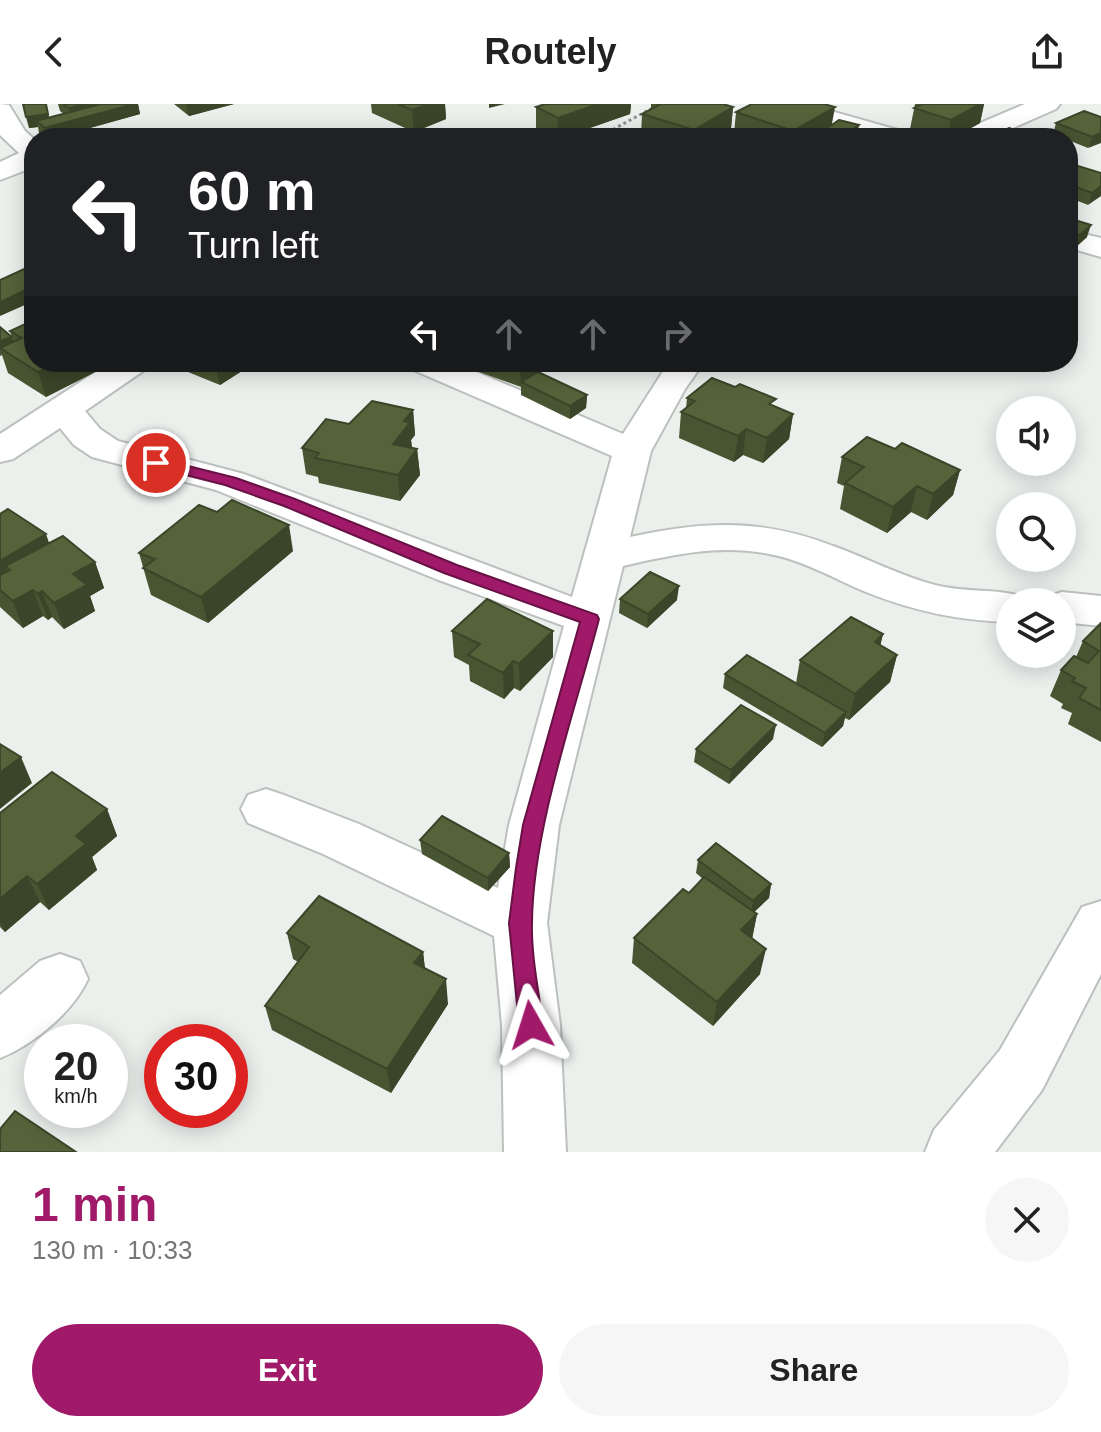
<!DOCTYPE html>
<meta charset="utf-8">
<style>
:root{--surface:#fff;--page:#f6f6f6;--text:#222;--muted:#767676;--accent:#a01a69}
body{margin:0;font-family:Arial,sans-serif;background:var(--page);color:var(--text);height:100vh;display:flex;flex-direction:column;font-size:30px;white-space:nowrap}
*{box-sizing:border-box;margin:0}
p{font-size:26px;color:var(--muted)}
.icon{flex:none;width:44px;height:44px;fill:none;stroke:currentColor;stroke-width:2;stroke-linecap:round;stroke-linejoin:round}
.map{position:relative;height:1048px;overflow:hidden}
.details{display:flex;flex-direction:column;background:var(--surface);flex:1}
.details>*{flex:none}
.guide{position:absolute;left:24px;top:24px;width:1054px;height:244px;border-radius:32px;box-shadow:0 4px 20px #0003;background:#202124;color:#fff;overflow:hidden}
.fabs{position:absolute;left:996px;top:292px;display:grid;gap:16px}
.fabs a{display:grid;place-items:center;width:80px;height:80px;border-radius:50%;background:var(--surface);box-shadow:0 4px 20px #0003;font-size:40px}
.speed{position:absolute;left:24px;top:920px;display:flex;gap:16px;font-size:40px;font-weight:700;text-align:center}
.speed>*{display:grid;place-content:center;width:104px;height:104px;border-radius:50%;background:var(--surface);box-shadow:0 4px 20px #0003;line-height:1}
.speed small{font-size:20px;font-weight:400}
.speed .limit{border:12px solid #d22;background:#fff;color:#111}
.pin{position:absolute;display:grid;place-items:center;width:68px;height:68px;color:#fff;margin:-34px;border:4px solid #fff;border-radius:50%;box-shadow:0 2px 8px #0007}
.me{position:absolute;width:88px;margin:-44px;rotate:354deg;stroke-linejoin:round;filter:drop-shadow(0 0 6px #0008)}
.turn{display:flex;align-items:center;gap:28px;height:168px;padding:0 32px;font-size:36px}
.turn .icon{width:104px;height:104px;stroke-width:2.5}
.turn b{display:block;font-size:56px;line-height:68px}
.lanes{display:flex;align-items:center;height:76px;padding:0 32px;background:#0003;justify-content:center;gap:40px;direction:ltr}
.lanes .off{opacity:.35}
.round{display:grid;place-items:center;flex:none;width:84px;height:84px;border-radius:42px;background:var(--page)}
.summary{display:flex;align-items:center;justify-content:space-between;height:136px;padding:0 32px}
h1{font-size:48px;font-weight:600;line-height:60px;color:var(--accent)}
.action{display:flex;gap:16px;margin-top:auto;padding:16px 32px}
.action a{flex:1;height:92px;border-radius:48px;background:var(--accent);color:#fff;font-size:32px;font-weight:600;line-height:92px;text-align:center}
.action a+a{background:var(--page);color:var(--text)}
header{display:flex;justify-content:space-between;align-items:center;height:104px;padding:0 32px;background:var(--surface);font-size:36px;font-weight:600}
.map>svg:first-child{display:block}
</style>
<header><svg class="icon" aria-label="back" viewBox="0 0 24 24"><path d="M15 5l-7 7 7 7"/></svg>Routely<svg class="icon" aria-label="share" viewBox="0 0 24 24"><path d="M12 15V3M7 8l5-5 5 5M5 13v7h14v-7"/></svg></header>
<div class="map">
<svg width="1101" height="1048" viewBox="0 0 1101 1048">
<rect width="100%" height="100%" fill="#ebf0ed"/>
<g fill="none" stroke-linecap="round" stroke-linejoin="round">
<g stroke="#bcc1be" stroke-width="4">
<g id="minor">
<polygon points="0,0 9,1 25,27 34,35 34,63 0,76 0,58 19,49 0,31"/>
<polygon points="765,0 806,0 905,28 909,34 867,34 769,5"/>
<polygon points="1025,0 1060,0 1056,5 990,34 955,34 959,28"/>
<polygon points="1088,131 1101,134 1101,153 1077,146 1073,140 1077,134"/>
<path d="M 111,258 L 151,258 L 146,265 L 85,307 L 100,325 L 118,337 L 244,370 L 572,493 L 612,352 L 411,265 L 406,258 L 453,258 L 623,330 L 669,258 L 704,258 L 685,285 L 651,347 L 630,433 C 704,417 760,414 833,442 C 867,454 900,472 935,481 C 965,489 996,484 1025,493 L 1029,498 L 1010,498 L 1010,518 C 959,517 913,507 866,488 C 835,475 803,456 769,450 C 720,440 671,451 623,462 L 559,721 L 547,819 L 560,921 L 566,1048 L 504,1048 L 502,921 L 494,832 L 323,750 L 248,719 L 241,705 L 248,691 L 266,685 L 284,691 L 359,720 L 498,784 L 509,721 L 564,522 L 436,475 L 216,386 L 92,353 L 74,341 L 60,324 L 13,355 L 0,358 L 0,330 Z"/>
<polygon points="1062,488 1101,492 1101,522 1062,518 1062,498 1043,498 1047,493"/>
<polygon points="1101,797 1101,870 1042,986 995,1048 925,1048 934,1026 1000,946 1082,803"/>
<path d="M 60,850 L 80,857 L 88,875 C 73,908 33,941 0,954 L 0,891 L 40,857 Z"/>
</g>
</g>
<polyline stroke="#8d908e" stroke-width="3" stroke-dasharray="3 3" stroke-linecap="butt" points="597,34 660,0"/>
<use href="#minor" fill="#fff" fill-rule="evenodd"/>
</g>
<g fill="#485532">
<polygon points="46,0 49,14 64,10 60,7 58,0 138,0 140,10 54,34 46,34 39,29 38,23 29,24"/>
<polygon points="174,0 234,0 189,12"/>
<polygon points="371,0 445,0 446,15 414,28 372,9"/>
<polygon points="545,0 631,0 630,10 561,34 555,34 536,25 536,3"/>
<polygon points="651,0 723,0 733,3 731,24 715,34 649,34 641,31 642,10 651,5"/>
<polygon points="915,0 984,0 980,19 953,34 935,34 910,25"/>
<polygon points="736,8 832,21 857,33 855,34 746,34 734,30"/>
<polygon points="1101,13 1088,44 1068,36 1068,34 1062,34 1053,30 1056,19"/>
<polygon points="1068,59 1101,69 1088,101 1068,93"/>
<polygon points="1068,114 1087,133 1076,143 1068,141"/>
<polygon points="34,216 34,258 99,258 101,265 46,293 8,269 2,251 0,252 0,223 13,237 10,227"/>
<polygon points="178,258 256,258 220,281 188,268 181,263 180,259"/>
<polygon points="451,258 551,258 539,268 587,291 586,304 570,315 521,291 521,283"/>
<polygon points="687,294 775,303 793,310 789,335 763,359 743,351 734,358 679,334 681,308 686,304"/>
<polygon points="413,306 415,331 411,336 412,344 417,345 420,371 400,397 319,379 318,373 306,370 302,344 349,320"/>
<polygon points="895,345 960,366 953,391 927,416 911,408 887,429 840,405 844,382 837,379 842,353"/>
<polygon points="217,408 293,447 208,519 151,491 139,449"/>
<polygon points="0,410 49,439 95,458 104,484 90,492 95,507 64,525 52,513 48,516 43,512 23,524 0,503"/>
<polygon points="620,495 677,496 647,524 619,509"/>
<polygon points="1101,519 1101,638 1068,620 1072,609 1061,604 1063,600 1050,592 1061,566 1076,553 1083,537"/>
<polygon points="452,527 553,553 520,587 514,584 504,595 470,577 469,561 454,553"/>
<polygon points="883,530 880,541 897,551 890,578 849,616 845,614 843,622 822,643 723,584 725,570 796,579 800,556"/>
<polygon points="773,635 729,680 694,658 696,645"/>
<polygon points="107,705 117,732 92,753 97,766 49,806 40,798 5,828 0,823 0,709"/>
<polygon points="420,736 509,749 510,763 488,787 422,750"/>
<polygon points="698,756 771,780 769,794 754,808 757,810 752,835 760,870 713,922 632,859 634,834 689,789 703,775 696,769"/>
<polygon points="287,829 423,848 425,865 448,900 391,989 272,926 265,902 298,858 293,855"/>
</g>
<g fill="#3b4529">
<polygon points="46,0 51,21 36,17 38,23 29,24 26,13"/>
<polygon points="86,0 127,0 72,15 69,4"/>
<polygon points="134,0 138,0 140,10 54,34 48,34 45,24"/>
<polygon points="189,0 234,0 189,12 186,1"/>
<polygon points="429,0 445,0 446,15 414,28 412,6"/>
<polygon points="489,0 505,0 489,4"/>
<polygon points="598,0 631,0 630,10 561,34 557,34 558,14"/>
<polygon points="980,0 984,0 980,19 953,34 947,34 951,16"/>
<polygon points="733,3 731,24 715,34 694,34 694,26"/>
<polygon points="835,3 831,25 817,31 816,34 792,34 793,27"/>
<polygon points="859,21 857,33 855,34 841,34"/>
<polygon points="1101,29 1101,39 1088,44 1092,33"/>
<polygon points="1101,82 1101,92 1088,101 1092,89"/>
<polygon points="1091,121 1087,133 1076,143 1080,131"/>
<polygon points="34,182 34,197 0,212 0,198"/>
<polygon points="12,233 16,246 0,244 0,237"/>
<polygon points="58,258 99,258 101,265 46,293 38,268"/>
<polygon points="215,258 256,258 220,281"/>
<polygon points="520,258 551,258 525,280 521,278 521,283"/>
<polygon points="587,291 586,304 570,315 570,302"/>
<polygon points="413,306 415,331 411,336 412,344 393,340 404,317"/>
<polygon points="793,310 789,335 763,359 767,334"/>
<polygon points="746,325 743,351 734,358 738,332"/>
<polygon points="417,345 420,371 400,397 398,371"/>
<polygon points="960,366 953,391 927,416 933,390"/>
<polygon points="917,382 911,408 887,429 893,403"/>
<polygon points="289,421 293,447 208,519 201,493"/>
<polygon points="46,430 55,456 10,466 5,462 13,482 0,486 0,457"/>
<polygon points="95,458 104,484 90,492 95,507 64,525 54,499 73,470"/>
<polygon points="679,482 677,496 647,524 648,510"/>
<polygon points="33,486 43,512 23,524 13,497"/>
<polygon points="42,487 52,513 48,516 38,490"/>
<polygon points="553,527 553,553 520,587 519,560"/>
<polygon points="883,530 877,556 875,538"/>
<polygon points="897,551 890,578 849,616 855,590"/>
<polygon points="513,557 514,584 504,595 503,569"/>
<polygon points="846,608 843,622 822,643 825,629"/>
<polygon points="776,621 773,635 729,680 731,666"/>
<polygon points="21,653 32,679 0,705 0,669"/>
<polygon points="107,705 117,732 92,753 97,766 49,806 37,780 76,732"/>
<polygon points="509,749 510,763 488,787 488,774"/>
<polygon points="27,772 40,798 5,828 0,818 0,795"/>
<polygon points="771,780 769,794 751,811 753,797"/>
<polygon points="757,810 752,835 741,826"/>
<polygon points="766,845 760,870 713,922 717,898"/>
<polygon points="423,848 426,874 414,859"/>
<polygon points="446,875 448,900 391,989 387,965"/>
</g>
<g fill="#54633a" stroke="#3b4529" stroke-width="2">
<polygon points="23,0 46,0 48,10 26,13"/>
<polygon points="63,0 86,0 69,4"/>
<polygon points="101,0 134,0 45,24 36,17"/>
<polygon points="398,0 429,0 412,6"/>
<polygon points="545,0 598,0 558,14 536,3"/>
<polygon points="657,0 723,0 733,3 694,26 642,10 659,1"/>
<polygon points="752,0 824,0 835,3 793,27 736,8"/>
<polygon points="922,0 980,0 951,16 914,4"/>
<polygon points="1084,7 1101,13 1101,29 1092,33 1056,19"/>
<polygon points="839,16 859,21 841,34 826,34 817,31"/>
<polygon points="1009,24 1037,34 989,34"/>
<polygon points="890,29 908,34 882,34"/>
<polygon points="1068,59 1101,69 1101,82 1092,89 1068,80"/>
<polygon points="1068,114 1091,121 1080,131 1068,127"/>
<polygon points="33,161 34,162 34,182 0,198 0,176"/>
<polygon points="34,216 34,258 58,258 38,268 0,244 22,234 10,227"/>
<polygon points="0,223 12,233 0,237"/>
<polygon points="538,268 587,291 570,302 521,278"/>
<polygon points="712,274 735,283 740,280 776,295 769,300 793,310 767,334 746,325 738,332 681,308 695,297 687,294"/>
<polygon points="372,297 413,306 404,317 410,319 393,340 417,345 398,371 315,354 319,349 302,344 326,315 349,320"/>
<polygon points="867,333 895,345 902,339 960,366 933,390 917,382 893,403 845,379 864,363 842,353"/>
<polygon points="232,396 289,421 201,493 143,464 155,455 139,449 199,401 217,408"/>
<polygon points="8,405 46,430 0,457 0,410"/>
<polygon points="63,432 95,458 73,470 87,481 54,499 42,487 38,490 33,486 13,497 0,486 0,471 10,466 5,462"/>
<polygon points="650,468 679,482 648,510 620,495"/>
<polygon points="487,495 553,527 519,560 513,557 503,569 468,551 480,540 452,527"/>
<polygon points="851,513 883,530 875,538 897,551 855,590 800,556"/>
<polygon points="1101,519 1101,606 1079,594 1086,584 1072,577 1075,574 1061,566 1074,552 1088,559 1099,547 1083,537"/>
<polygon points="747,551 846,608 825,629 725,570"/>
<polygon points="741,601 776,621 731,666 696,645"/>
<polygon points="0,640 21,653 0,669"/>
<polygon points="52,668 107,705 76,732 86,740 37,780 27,772 0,795 0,709"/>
<polygon points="442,712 509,749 488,774 420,736"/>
<polygon points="716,739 771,780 753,797 698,756"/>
<polygon points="704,773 757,810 741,826 766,845 717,898 634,834 683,785 689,789"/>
<polygon points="319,792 423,848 414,859 446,875 387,965 265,902 309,843 287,829"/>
<polygon points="15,1007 76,1048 0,1048 0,1025"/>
</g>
<path fill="#a01a69" stroke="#681144" stroke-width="2" d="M 156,354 L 236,374 L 295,395 L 457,461 L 597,511 L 599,515 C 575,607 533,724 532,818 C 531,852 539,888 543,921 L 539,929 L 531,932 L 522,929 L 519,921 L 509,819 L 516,764 L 523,721 L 580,518 L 444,469 L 284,402 L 225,381 L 150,362 L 150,355 Z"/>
</svg>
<div class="fabs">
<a><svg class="icon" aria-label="sound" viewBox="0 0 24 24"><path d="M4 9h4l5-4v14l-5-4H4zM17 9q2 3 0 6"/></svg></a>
<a><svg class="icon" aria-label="search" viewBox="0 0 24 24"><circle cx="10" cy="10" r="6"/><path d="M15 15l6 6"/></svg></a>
<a><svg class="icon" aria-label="layers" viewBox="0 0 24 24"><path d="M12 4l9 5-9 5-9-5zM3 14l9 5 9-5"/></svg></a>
</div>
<div class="speed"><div>20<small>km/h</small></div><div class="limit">30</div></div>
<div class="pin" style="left:156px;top:359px;background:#d93025"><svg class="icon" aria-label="arrive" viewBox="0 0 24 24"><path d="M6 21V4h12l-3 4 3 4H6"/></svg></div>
<svg class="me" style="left:531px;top:921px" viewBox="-20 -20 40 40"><path d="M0-17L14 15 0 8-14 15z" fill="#a01a69" stroke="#fff" stroke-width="4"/></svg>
<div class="guide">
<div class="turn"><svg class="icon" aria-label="left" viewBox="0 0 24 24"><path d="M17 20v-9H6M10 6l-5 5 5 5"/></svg><div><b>60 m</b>Turn left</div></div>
<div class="lanes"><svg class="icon" aria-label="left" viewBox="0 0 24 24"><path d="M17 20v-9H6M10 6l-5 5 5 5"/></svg><svg class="icon off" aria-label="ahead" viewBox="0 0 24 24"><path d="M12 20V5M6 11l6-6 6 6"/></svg><svg class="icon off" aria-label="ahead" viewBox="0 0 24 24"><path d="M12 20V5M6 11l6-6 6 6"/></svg><svg class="icon off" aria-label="right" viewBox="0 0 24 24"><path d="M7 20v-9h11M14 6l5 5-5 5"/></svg></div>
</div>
</div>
<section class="details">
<div class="summary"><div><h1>1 min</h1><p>130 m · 10:33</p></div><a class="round"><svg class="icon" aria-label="close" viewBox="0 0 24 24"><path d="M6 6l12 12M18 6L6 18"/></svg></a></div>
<div class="action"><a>Exit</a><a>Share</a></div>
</section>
